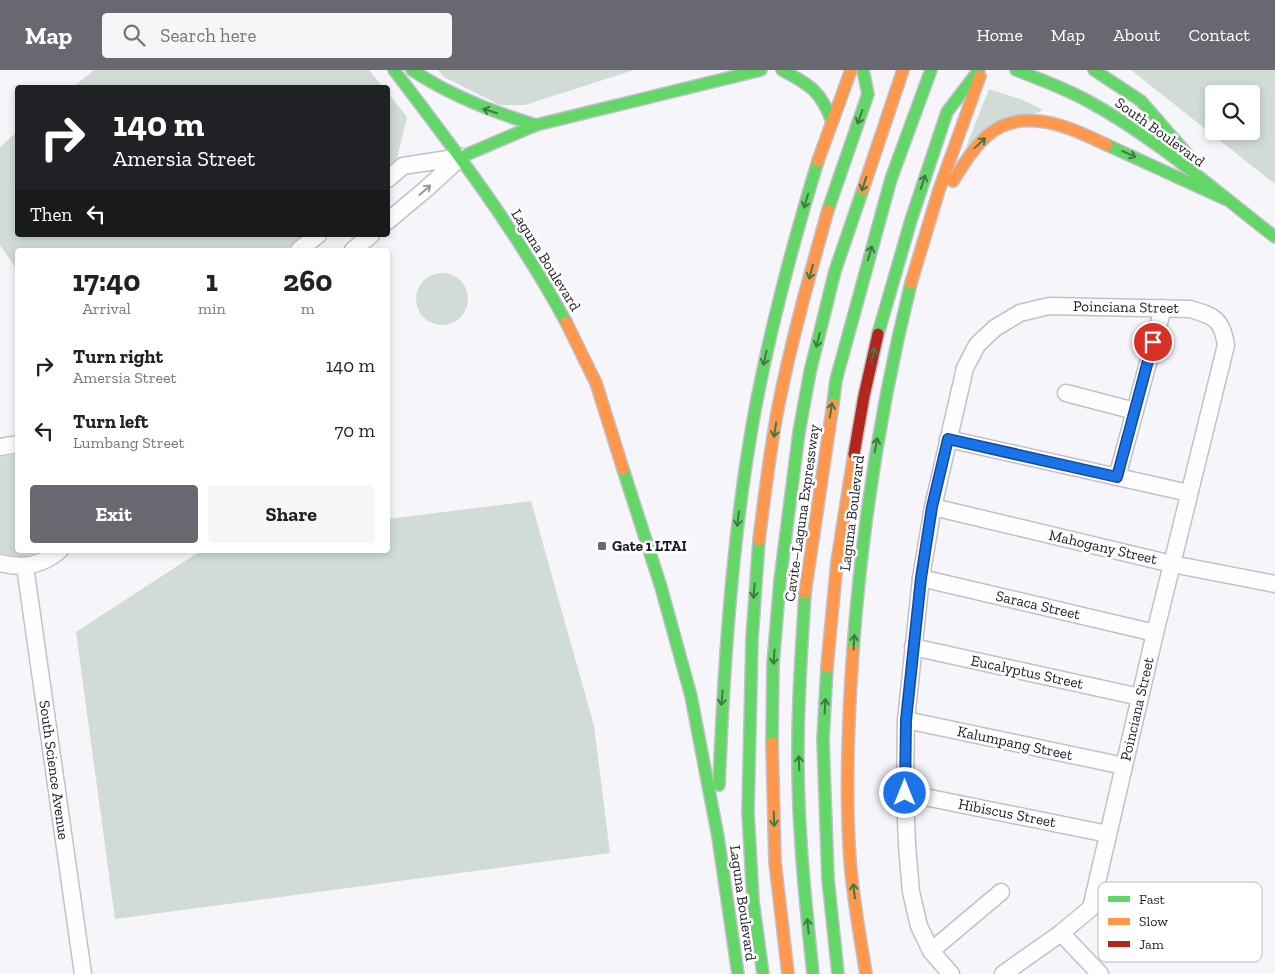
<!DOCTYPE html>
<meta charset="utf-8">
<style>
:root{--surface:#fff;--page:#f6f6f6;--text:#222;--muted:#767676;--accent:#69676f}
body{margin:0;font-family:"Zilla Slab",serif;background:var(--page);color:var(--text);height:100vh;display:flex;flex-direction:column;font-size:19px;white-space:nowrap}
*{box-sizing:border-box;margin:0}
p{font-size:16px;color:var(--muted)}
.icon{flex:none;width:28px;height:28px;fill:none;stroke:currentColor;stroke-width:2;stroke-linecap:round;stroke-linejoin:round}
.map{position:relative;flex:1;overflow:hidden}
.sheet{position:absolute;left:15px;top:178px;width:375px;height:305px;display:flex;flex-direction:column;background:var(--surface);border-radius:5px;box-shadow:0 2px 8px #0003}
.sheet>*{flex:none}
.banner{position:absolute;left:15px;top:15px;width:375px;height:152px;border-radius:5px;box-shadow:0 2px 8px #0003;background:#202124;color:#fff;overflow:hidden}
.buttons{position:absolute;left:1205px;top:15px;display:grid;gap:10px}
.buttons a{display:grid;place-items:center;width:55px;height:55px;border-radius:5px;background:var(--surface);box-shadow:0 2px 8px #0003;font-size:25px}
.pin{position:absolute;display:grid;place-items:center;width:42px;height:42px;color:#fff;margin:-21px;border:2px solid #fff;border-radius:50%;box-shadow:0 1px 5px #0007}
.me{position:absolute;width:55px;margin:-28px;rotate:0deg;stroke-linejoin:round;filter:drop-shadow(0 0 4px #0008)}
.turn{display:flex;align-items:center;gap:18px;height:105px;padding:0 15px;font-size:22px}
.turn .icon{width:65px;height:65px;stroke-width:2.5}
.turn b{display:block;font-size:35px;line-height:42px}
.then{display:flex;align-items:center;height:48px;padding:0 15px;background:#0003;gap:10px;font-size:19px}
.eta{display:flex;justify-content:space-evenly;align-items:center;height:85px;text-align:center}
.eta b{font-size:30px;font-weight:800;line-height:35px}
.action{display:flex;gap:10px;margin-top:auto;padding:10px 15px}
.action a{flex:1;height:58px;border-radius:5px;background:var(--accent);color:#fff;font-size:20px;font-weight:800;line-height:58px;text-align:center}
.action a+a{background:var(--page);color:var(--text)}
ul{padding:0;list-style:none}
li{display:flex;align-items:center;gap:15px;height:65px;padding:0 15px}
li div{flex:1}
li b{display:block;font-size:19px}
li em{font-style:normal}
header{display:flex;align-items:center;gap:30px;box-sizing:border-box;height:70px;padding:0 25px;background:var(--accent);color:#fff}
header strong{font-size:24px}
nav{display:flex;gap:28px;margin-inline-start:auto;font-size:18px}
.search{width:350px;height:45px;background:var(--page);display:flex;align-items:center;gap:12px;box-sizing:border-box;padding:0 18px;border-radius:5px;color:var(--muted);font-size:19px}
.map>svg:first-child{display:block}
</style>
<header>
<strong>Map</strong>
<div class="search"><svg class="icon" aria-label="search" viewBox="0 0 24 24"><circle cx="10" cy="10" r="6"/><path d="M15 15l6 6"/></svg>Search here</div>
<nav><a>Home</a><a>Map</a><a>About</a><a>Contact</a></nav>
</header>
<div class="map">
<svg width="1275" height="904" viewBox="0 0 1275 904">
<rect width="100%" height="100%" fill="#f6f5fa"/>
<g fill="#d1dcd6" fill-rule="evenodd">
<polygon points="94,0 369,0 383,17 73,17"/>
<polygon points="438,0 634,0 525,35 500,35 444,7"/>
<path d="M 1131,0 L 1275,0 L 1275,114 ZM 1214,24 L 1251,24 L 1251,61 L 1214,61 Z"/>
<polygon points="989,19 1023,30 1043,40 966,77"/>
<polygon points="388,23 407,47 397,89 388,97"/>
<polygon points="17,62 18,165 305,165 287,180 18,180 17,200 0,175 0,77"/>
<circle cx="442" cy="229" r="26"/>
<polygon points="17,384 18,480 45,480 22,487 0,483 0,387"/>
<polygon points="531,431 594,656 610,783 115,849 76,562 202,480 388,480 388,449"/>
</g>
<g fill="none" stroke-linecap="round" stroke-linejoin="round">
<g stroke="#c2c0c8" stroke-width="19">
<g id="street">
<polyline points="388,109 403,96 461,87"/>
<polyline points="388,151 426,119 461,87"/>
<polyline points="299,180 318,165"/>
<polyline points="353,180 371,165"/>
<polyline points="1066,323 1135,341"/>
<polyline points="948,369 1189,423"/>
<polyline points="0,377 18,374"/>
<polyline points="1117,407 1163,238"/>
<polyline points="933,437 1172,494 1275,514"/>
<path d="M 0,493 C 22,499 43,495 60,480"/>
<polyline points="25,496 83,904"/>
<polyline points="921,508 1155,563"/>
<polyline points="913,577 1140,627"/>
<polyline points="906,650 1124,696"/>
<polyline points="905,723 1108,764"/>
<polyline points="1061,863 1100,904"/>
<polyline points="931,881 1001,822"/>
<path d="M 951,904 L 931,881 L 919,856 L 911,822 L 907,775 L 905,723 L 906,650 L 921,508 L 933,437 L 965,298 L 977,275 L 995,258 L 1020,243 L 1049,236 L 1190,239 C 1214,246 1222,249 1226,275 L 1155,563 L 1091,838 L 1061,863 L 1003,904"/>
</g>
</g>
<g stroke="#c2c0c8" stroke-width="14">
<g id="fast">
<path d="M 394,0 C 456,81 518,163 566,252"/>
<path d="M 412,0 C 451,26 492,42 536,55"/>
<path d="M 782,0 C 809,14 822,22 832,52"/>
<path d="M 1016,0 C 1040,9 1064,18 1086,30 C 1155,67 1214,120 1275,167"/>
<polyline points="1094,0 1141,31 1195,93"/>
<polyline points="1107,75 1225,129"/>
<polyline points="461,87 536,55 761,0"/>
<polyline points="828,140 868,24 863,0"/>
<polyline points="878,264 911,150 947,42 979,0"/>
<polyline points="833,334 836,310 891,109 931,0"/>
<polyline points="623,399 661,517 691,626 718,767 738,904"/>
<polyline points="759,470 752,569 748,742 753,831 763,904"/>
<path d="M 805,523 C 802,574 798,624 798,675 C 797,752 805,828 813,904"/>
<path d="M 853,580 C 862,456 881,334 911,213"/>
<polyline points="827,597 823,670 828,809 838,904"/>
<polyline points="772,673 773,594 780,511 799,362 810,302 835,201 863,119"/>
<path d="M 719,715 C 724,593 732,471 753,351 C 769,262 792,176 818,91"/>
</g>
</g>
<g stroke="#c2c0c8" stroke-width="14">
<g id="slow">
<polyline points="818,91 851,0"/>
<path d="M 953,111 C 963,95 973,78 988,65 C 1024,35 1071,58 1107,75"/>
<polyline points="863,119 903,0"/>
<polyline points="911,213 939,120 980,6"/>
<polyline points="566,252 596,313 623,399"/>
<path d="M 759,470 C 765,424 770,378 779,333 C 792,268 810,204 828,140"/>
<polyline points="805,523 833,334"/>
<path d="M 853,580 C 848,650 845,720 850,790 C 853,829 860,866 866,904"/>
<polyline points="827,597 837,492 854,384"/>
<polyline points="772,673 775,792 788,904"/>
</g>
</g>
<g stroke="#c2c0c8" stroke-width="14">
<polyline id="jam" points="854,384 864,326 878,264"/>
</g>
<use href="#street" stroke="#fefefe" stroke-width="16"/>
<use href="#fast" stroke="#63d668" stroke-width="11"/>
<use href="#slow" stroke="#ff974d" stroke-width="11"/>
<use href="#jam" stroke="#b3261e" stroke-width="11"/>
</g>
<defs><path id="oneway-shaft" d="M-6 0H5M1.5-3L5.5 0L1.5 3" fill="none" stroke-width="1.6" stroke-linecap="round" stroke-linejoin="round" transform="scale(1.25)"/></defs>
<g stroke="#407846">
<use href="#oneway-shaft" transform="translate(490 41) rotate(-162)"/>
<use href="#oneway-shaft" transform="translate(860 47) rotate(110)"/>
<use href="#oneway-shaft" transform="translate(980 73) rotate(-43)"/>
<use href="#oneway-shaft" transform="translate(1129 84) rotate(25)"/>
<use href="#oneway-shaft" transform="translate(923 112) rotate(-72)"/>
<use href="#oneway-shaft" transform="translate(864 114) rotate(108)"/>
<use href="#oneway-shaft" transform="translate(806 131) rotate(107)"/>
<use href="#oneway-shaft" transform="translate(870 183) rotate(-74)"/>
<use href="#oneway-shaft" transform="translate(811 202) rotate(105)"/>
<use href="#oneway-shaft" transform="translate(818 270) rotate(104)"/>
<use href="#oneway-shaft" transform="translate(873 285) rotate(-77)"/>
<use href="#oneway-shaft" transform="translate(765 288) rotate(102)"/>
<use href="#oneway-shaft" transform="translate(831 340) rotate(-81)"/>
<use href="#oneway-shaft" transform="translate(775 360) rotate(99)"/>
<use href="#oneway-shaft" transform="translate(876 375) rotate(-80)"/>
<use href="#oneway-shaft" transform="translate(738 449) rotate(97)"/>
<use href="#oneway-shaft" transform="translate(754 521) rotate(95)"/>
<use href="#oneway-shaft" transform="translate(854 572) rotate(-87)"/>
<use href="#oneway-shaft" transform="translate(774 587) rotate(94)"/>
<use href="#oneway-shaft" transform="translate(722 628) rotate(94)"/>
<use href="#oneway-shaft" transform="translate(825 636) rotate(-87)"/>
<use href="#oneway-shaft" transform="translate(799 693) rotate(-92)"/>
<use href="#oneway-shaft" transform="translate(774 749) rotate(88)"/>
<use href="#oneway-shaft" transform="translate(854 821) rotate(-97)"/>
<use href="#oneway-shaft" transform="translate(808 856) rotate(-95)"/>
</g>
<use stroke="#99979c" href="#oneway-shaft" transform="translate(425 120) rotate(-41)"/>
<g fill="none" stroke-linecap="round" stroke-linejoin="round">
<g stroke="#114b97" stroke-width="12">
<polyline id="route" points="905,723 906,650 921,508 932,437 948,369 1117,407 1153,272"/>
</g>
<use href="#route" stroke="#1a73e8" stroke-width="9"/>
</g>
<rect fill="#69676f" stroke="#fff" stroke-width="2" x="597" y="471" width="10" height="10" rx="2.5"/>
<g text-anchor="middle" stroke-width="5" stroke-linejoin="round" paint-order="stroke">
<g font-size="15" fill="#1d1a24" stroke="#fff">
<text transform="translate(1160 62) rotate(36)" y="5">South Boulevard</text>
<text transform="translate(546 190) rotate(58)" y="5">Laguna Boulevard</text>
<text transform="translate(1126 237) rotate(1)" y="5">Poinciana Street</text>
<text transform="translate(802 443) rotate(-82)" y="5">Cavite–Laguna Expressway</text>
<text transform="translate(852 443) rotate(-83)" y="5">Laguna Boulevard</text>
<text transform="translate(1103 477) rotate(13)" y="5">Mahogany Street</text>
<text transform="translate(1038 535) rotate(13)" y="5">Saraca Street</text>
<text transform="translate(1027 602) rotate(12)" y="5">Eucalyptus Street</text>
<text transform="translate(1137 639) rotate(-77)" y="5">Poinciana Street</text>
<text transform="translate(1015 673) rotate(12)" y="5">Kalumpang Street</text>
<text transform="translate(54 700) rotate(82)" y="5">South Science Avenue</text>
<text transform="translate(1007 743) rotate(11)" y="5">Hibiscus Street</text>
<text transform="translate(743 833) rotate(82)" y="5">Laguna Boulevard</text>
</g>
<g font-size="15" font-weight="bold" fill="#1d1a24" stroke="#fff" text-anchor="start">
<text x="612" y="481">Gate 1 LTAI</text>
</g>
</g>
<rect x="1098" y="812" width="164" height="80" rx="8" fill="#fff" stroke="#bbbabd" stroke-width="1"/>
<rect x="1108" y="826" width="22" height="6" fill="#63d668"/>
<rect x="1108" y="848" width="22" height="7" fill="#ff974d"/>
<rect x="1108" y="871" width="22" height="6" fill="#b3261e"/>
<g font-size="14" fill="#1d1a24">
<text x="1139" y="834">Fast</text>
<text x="1139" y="856">Slow</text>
<text x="1139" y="879">Jam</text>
</g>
</svg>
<div class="buttons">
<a><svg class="icon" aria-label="search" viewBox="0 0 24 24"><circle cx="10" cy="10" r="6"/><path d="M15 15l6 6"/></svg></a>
</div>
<div class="pin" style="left:1153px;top:272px;background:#d93025"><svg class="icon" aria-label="arrive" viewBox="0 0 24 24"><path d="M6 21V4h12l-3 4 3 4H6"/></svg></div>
<svg class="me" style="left:905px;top:723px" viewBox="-20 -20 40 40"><circle r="17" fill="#1a73e8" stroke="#fff" stroke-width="3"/><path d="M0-11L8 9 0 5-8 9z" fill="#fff"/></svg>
<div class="banner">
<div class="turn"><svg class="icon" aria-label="right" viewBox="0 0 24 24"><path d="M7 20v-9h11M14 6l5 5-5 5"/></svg><div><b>140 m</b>Amersia Street</div></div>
<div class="then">Then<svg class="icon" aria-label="left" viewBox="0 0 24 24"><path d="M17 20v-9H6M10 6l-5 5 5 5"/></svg></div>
</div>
<section class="sheet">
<div class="eta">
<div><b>17:40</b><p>Arrival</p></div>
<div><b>1</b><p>min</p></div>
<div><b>260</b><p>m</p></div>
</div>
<ul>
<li><svg class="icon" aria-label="right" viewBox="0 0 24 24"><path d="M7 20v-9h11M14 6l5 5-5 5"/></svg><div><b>Turn right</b><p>Amersia Street</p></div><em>140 m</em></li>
<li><svg class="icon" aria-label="left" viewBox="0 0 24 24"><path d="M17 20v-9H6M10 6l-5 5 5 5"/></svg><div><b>Turn left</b><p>Lumbang Street</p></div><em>70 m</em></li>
</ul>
<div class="action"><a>Exit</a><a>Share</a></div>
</section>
</div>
